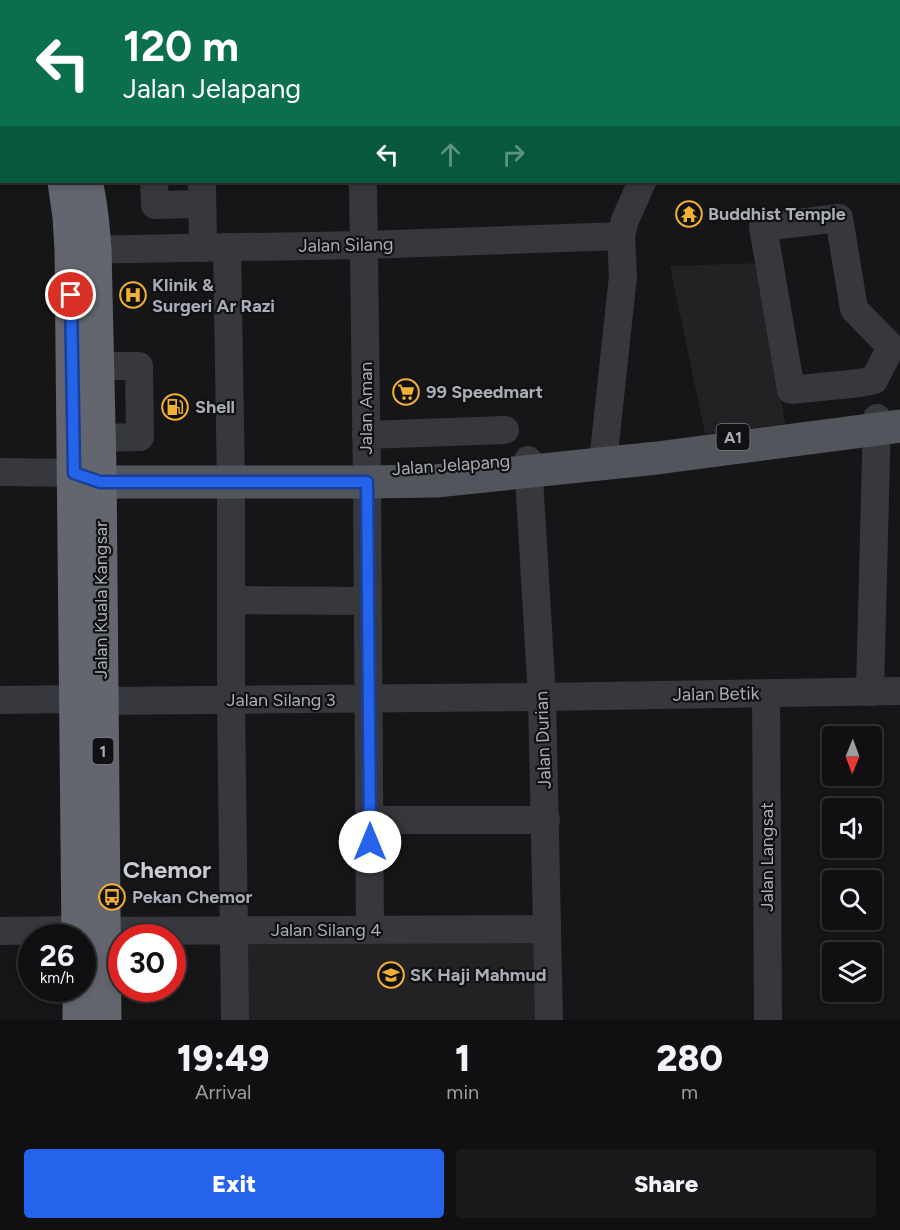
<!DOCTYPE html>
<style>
:root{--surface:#101012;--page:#19191b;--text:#f1f3f6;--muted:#9c9d9f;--line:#303032;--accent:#2563eb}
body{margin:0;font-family:Figtree,sans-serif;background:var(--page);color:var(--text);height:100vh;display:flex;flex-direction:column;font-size:22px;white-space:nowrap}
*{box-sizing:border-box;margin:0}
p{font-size:20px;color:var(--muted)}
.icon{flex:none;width:33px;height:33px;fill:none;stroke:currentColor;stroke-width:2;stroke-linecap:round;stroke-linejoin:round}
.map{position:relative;height:1020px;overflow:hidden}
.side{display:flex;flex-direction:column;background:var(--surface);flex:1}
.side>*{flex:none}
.guide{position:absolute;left:0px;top:0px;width:900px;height:183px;box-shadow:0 3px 9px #0003,0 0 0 2px var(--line);background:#0b6e4f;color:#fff;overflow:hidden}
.needle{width:39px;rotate:181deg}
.buttons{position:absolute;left:822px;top:726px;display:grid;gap:12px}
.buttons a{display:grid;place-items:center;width:60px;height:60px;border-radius:6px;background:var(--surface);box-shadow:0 3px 9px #0003,0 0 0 2px var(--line);font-size:30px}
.speed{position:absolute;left:18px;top:924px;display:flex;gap:12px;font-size:30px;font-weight:700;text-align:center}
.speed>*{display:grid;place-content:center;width:78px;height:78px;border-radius:50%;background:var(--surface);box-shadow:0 3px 9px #0003,0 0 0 2px var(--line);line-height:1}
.speed small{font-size:15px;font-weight:400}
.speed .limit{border:9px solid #d22;background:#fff;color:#111}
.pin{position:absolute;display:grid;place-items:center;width:51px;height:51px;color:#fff;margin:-26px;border:3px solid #fff;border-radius:50%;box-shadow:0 2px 6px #0007}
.me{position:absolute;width:66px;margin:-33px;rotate:0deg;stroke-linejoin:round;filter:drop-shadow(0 0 4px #0008)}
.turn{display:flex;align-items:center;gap:21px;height:126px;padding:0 24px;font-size:27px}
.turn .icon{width:78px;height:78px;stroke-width:2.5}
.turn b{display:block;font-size:42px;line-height:51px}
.lanes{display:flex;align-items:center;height:57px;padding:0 24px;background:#0003;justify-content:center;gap:30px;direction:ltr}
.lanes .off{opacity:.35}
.eta{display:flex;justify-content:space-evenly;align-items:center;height:102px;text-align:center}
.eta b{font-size:36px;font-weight:800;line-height:42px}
.action{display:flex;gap:12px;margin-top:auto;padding:12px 24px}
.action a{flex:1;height:69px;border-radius:6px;background:var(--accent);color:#fff;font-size:24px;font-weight:800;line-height:69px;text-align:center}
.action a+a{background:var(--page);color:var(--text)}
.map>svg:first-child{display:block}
</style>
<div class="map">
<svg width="900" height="1020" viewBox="0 0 900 1020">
<rect width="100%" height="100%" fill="#161618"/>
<g fill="#222225">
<polygon points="760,263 785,424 705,434 670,266"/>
<polygon points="547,929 549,1020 234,1020 234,930"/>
</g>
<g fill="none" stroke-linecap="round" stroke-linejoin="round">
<g stroke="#2c353c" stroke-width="36">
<polyline points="187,2 189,0"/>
<polyline points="0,151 2,150"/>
</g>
<g stroke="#37383d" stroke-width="28">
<polyline points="712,0 712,2"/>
<polyline points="846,2 856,0"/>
<polyline points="154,182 155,205 202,204"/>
<polyline points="202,182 203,248"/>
<polyline points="363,182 367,482 370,930"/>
<polygon points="839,218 854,309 891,347 874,380 860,383 791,390 763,227"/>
<polyline points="227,247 231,482 231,700 235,1020"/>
<polyline points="75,250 364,245 621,236"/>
<polyline points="98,366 139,366 140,437 99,438"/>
<polyline points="366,435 505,430"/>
<polyline points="604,453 623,276 621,236 625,220 642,182"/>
<polyline points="528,460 542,697 549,1020"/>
<polyline points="0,472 74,473"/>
<polyline points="232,600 368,601"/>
<polyline points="870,692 877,418"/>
<polyline points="766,693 768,1020"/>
<polyline points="0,700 75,699"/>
<polyline points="102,701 542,697 900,691"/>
<polyline points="370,820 546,820"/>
<polyline points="0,931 78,930"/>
<polyline points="104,931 547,929"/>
</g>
<polyline stroke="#53555c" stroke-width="33" points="74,473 100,482 367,482 436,481 657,458 900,426"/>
<g stroke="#63666e" stroke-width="33">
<polyline points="0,3 2,5"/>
<polyline points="0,46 2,49"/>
<polyline points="64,182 69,217 71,250 78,938"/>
<path d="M 86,182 C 92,204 93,226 95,249 L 100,469 L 105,1020"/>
<polyline points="79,988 79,1020"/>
</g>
</g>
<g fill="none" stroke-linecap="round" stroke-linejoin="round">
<g stroke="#184099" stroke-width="15">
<polyline id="route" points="71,295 74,473 100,482 367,482 370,842"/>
</g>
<use href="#route" stroke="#2563eb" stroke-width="10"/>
</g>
<defs>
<g id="temple-ring" transform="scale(1.35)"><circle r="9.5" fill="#111113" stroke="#f2b134" stroke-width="1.5"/><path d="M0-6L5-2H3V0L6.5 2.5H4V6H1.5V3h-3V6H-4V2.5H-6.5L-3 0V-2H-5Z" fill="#f2b134"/></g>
<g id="hospital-ring" transform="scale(1.35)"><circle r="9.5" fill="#111113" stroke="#f2b134" stroke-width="1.5"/><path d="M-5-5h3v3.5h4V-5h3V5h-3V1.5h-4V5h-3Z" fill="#f2b134"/></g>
<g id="supermarket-ring" transform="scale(1.35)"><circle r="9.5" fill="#111113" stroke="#f2b134" stroke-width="1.5"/><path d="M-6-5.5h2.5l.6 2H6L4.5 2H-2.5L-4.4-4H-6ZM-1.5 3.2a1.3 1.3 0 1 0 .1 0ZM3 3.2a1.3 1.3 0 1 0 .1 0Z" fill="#f2b134"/></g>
<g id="fuel-ring" transform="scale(1.35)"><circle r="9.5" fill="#111113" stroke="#f2b134" stroke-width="1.5"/><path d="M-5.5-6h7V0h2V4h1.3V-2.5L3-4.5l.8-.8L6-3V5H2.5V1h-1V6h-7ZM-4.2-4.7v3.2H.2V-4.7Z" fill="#f2b134"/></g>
<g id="bus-ring" transform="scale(1.35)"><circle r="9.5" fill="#111113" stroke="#f2b134" stroke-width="1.5"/><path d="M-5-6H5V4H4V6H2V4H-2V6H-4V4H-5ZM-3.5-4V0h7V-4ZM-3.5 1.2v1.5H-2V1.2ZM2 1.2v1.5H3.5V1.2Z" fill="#f2b134"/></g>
<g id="school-ring" transform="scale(1.35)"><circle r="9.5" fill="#111113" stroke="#f2b134" stroke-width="1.5"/><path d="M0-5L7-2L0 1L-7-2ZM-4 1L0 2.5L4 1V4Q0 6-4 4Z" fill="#f2b134"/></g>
</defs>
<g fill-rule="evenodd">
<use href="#temple-ring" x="689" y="214"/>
<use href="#hospital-ring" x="133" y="295"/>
<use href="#supermarket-ring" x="406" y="392"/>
<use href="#fuel-ring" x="175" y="407"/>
<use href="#bus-ring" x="112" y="897"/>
<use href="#school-ring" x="391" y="975"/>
</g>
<g text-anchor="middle" stroke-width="4.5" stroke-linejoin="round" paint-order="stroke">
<g fill="#111113" stroke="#7b7e86" stroke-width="1.5">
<rect x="716.5" y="424" width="33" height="26" rx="4.5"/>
<rect x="92.5" y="738" width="21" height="26" rx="4.5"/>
</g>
<g font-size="16" font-weight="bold" fill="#a8adb8">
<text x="733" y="443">A1</text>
<text x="103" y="757">1</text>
</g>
<g font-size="18" font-weight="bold" fill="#a8adb8" stroke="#111113" text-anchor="start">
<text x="708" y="220">Buddhist Temple</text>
<text x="152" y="291">Klinik &amp;<tspan x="152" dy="21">Surgeri Ar Razi</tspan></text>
<text x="426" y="398">99 Speedmart</text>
<text x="195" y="413">Shell</text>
<text x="132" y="903">Pekan Chemor</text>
<text x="410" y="981">SK Haji Mahmud</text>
</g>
<g font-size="18" fill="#a8adb8" stroke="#111113">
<text transform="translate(346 245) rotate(-1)" y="6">Jalan Silang</text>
<text transform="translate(366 408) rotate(-90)" y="6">Jalan Aman</text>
<text transform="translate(451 465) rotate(-4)" y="6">Jalan Jelapang</text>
<text transform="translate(101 600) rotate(-90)" y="6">Jalan Kuala Kangsar</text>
<text transform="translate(716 694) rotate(-1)" y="6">Jalan Betik</text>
<text x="281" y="706">Jalan Silang 3</text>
<text transform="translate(543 740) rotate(-92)" y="6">Jalan Durian</text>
<text transform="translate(767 857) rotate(-90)" y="6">Jalan Langsat</text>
<text x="326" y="936">Jalan Silang 4</text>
</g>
<g font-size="24" font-weight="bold" fill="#c9ccd4" stroke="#111113">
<text x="167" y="878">Chemor</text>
</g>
</g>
</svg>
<div class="buttons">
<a><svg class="needle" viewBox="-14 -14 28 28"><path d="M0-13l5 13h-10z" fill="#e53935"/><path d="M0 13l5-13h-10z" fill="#9c9d9f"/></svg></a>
<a><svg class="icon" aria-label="sound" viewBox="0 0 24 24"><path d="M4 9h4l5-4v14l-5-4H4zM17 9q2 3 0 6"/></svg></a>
<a><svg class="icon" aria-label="search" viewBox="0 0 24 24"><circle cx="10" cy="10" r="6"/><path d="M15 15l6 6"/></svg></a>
<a><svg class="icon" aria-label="layers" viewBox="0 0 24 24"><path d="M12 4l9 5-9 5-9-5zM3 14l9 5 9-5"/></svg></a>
</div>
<div class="speed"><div>26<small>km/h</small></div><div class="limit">30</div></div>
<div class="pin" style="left:71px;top:295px;background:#d93025"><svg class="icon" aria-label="arrive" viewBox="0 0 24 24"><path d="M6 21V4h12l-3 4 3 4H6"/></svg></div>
<svg class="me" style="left:370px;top:842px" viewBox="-20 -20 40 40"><circle r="19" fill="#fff"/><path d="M0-13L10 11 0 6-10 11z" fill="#2563eb"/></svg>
<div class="guide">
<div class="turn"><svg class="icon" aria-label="left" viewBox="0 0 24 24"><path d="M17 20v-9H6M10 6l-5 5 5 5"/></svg><div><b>120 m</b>Jalan Jelapang</div></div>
<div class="lanes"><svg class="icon" aria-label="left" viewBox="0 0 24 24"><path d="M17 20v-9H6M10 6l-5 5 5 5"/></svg><svg class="icon off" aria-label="ahead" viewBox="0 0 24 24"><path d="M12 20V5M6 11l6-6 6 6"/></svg><svg class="icon off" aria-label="right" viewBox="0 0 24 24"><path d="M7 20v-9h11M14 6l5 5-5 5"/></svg></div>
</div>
</div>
<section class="side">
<div class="eta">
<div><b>19:49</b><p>Arrival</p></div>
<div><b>1</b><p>min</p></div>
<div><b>280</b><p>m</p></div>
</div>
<div class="action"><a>Exit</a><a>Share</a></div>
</section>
